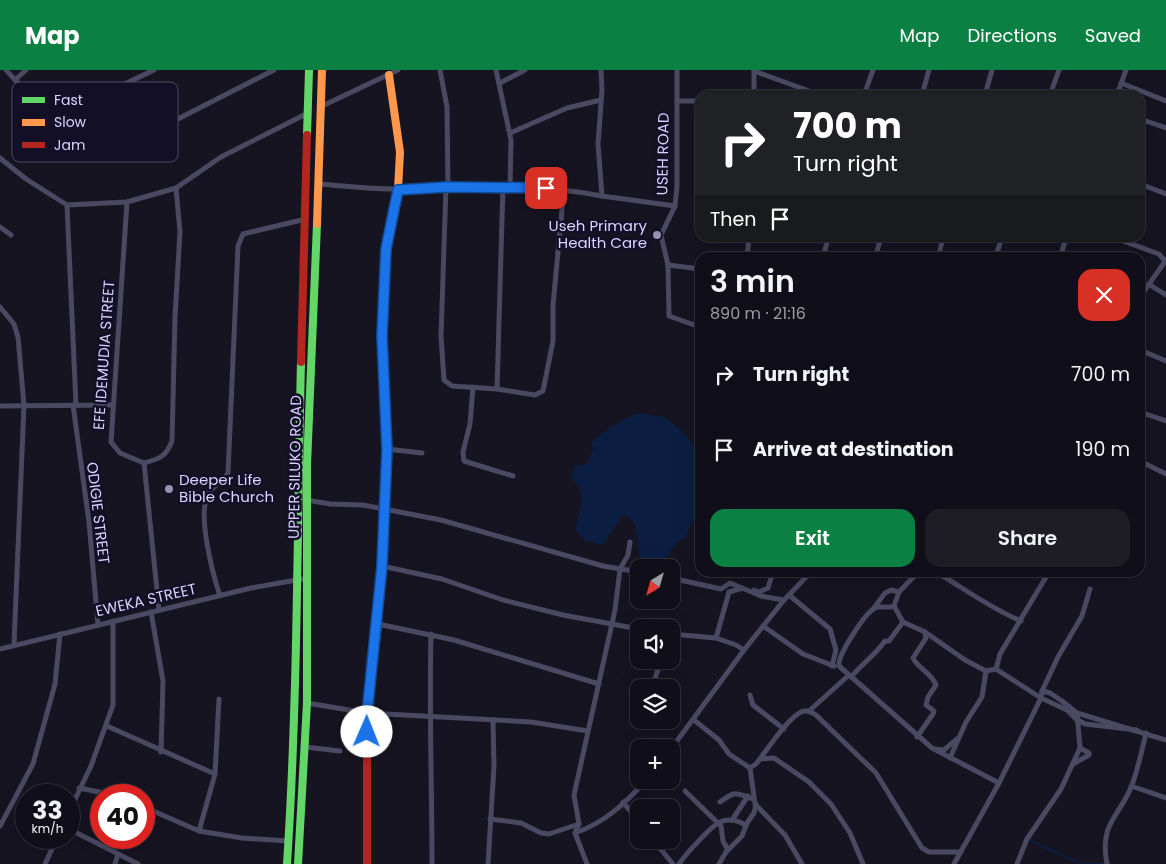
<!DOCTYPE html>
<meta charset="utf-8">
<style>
:root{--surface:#100f19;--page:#1e1d26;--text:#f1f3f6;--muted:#9c9ca2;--line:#302f38;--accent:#0b8043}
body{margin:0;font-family:Poppins,sans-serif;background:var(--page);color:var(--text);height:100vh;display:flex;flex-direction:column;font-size:19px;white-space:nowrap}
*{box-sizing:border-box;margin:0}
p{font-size:16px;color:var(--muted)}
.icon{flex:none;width:28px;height:28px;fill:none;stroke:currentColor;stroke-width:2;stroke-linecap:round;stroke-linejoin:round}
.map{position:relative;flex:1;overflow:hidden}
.drawer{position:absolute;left:695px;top:182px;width:450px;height:325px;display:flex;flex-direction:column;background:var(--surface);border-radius:15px;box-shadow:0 5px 20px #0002,0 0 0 1px var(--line)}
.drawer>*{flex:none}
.guide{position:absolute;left:695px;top:20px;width:450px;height:152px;border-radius:15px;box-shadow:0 5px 20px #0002,0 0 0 1px var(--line);background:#202124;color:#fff;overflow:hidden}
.needle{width:32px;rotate:217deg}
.controls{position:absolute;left:630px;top:489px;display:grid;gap:10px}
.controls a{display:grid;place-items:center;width:50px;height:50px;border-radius:10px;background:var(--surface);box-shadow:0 5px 20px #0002,0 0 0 1px var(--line);font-size:25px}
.speed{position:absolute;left:15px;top:714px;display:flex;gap:10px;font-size:25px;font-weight:700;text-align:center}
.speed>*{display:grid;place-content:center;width:65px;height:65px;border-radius:50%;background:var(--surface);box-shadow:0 5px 20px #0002,0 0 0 1px var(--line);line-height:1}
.speed small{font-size:12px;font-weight:400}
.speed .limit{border:8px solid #d22;background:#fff;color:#111}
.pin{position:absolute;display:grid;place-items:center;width:42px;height:42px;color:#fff;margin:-21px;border-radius:10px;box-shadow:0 2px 8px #0006}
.me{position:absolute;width:55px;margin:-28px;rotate:1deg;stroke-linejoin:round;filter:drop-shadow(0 0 4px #0008)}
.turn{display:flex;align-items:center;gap:18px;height:105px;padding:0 15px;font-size:22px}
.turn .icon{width:65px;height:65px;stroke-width:2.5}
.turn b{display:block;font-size:35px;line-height:42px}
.then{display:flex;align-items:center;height:48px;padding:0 15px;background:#0003;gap:10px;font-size:19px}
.round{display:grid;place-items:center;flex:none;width:52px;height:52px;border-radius:15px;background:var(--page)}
.summary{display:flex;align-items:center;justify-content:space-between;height:85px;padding:0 15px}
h1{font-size:30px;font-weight:600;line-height:38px}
.cta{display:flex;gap:10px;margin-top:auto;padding:10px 15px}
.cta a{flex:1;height:58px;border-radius:15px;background:var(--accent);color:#fff;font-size:20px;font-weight:600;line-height:58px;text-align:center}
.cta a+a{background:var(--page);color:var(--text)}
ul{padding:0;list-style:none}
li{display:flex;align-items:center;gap:15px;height:75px;padding:0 15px}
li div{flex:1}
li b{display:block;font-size:19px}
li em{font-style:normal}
header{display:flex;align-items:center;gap:30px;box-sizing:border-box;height:70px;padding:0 25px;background:var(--accent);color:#fff}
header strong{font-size:24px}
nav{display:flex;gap:28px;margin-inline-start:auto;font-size:18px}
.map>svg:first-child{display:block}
</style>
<header>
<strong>Map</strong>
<nav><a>Map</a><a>Directions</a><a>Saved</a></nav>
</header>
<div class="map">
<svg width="1166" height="794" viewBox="0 0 1166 794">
<rect width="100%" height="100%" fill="#161421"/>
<path fill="#0b1e41" d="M 639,343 L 665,347 L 684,363 L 700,383 L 700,446 C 691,450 689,457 687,466 L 676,474 L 661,495 C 620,498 653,457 623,444 L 603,475 L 586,471 L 576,460 C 577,440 591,425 571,408 L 574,396 L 587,394 L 594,378 L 591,374 C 597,364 628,346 639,343 Z"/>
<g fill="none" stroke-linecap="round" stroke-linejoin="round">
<polyline stroke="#0b1e41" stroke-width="2" points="1027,769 1082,794 1111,794"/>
<g stroke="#4a4962" stroke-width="5">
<path d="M 6,0 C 25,20 76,78 102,81 C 110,82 118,79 125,76 L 274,0"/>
<polyline points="440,0 447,37 448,117"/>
<polyline points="496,0 511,70 510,118"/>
<polyline points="601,0 602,20 598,74 602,126 675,136"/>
<polyline points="677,0 677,117 675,136 661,165 668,195 669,246 700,257"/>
<polyline points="754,1 820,25"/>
<polyline points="15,10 26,0"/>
<polyline points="500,13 525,0"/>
<polyline points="1121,13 1166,31"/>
<polyline points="754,25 754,0"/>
<polyline points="864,25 873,0"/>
<polyline points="922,25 929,0"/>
<polyline points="985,25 992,0"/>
<polyline points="1050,25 1059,0"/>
<polyline points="1117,25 1126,0"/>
<polyline points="677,31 700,31"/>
<polyline points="320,37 398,0"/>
<polyline points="53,48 154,0"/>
<polyline points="1140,49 1166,58"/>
<polyline points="510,63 567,38 601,30"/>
<polyline points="0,88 26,109 67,135 127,132 176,118 221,87 306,44"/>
<path d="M 319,114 C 346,116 373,120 399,119 C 467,118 535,113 602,126"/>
<polyline points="1140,114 1166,124"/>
<polyline points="446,117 441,266 444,310 452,316 497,319 535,325 543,321 553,271 553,235 564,119"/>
<polyline points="127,132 111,372 120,383 144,393 159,540"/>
<polyline points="67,135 76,335"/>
<polyline points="0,157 11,165"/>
<polyline points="1115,168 1159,184 1165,191"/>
<polyline points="747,188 749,168"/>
<polyline points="823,188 828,168"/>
<polyline points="875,188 881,168"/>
<polyline points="938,188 943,168"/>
<polyline points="995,188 1002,168"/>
<polyline points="1060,188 1066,168"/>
<polyline points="668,195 700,199"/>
<polyline points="1150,215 1166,225"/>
<polyline points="1140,227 1166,190"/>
<polyline points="0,237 14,254 18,267 24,335 14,574"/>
<polyline points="1140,280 1166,291"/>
<polyline points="473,317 470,354 463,382 464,391 513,406"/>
<polyline points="497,319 503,117"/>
<polyline points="73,335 89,452 98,555"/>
<polyline points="0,336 112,335"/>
<polyline points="1140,342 1166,351"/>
<polyline points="387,379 422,383"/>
<polyline points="1140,391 1166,404"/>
<path d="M 144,393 C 159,389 166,387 172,371 L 175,247 L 180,162 L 176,118"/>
<polyline points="307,430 330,434 363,435 441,450 603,496 639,502"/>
<polyline points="382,496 442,509 503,530 563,545 639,559"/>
<path d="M 918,502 L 899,522 L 894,536 C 888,539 881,535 875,538 C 865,543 837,586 839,596 L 932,678 L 999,713"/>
<path d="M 936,502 C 965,519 990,538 1021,551"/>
<polyline points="1049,502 1000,584 996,599 1041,628 1067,640 1076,649 1085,654 1137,660"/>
<polyline points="671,508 721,519 730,513 761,526 784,530"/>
<polyline points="754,520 759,522 768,518 773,502"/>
<polyline points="789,525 830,559 836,580 832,596"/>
<path d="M 220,526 C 213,505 196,441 209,423 C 213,416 222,412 228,403 L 238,176 L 243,164 L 306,149"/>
<polyline points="894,536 903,552 925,562 965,590 986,601 996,599"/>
<polyline points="874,538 885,523 891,520 899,522"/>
<polyline points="151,542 163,611 161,682"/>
<polyline points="378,554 454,570 599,614"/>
<polyline points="763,556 803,584 834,596"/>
<path d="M 431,564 C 429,641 432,717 432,794"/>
<polyline points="671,564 716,568 736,575 744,580"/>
<polyline points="716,568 729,522 743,518"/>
<polyline points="0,579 251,518 308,508"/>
<path d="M 851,607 C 862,594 875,585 885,571 L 889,571 L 903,552"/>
<polyline points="652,618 661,590"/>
<polyline points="1042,621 1050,623 1062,631 1077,643 1166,670"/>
<polyline points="750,625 753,635 784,659"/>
<polyline points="307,633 367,643 531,652 588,661"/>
<polyline points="809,641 849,605"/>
<path d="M 694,650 L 719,670 L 729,684 L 750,698 L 756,694 C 765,683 792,641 805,641 C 809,641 813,643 816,645 L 876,703 L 922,778 L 929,782 L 961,782"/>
<polyline points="107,656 215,704"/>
<path d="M 917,667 L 933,644 L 934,641 L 926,635 L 928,627 L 936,615 C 931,602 918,599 913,588 L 926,568 L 925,562"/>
<polyline points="305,677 340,681"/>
<polyline points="671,679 744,580 784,530 811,502"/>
<polyline points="935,679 944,680 957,669"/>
<polyline points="950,688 966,652 982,627 986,601"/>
<polyline points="760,689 774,688 809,712 831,734 850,763 863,794"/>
<polyline points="1073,694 1089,685 1089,683 1080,678"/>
<polyline points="750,698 755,734 785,765 802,794"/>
<polyline points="1131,716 1166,728"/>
<polyline points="79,718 114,725"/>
<polyline points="685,721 721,756 723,771 728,780"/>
<polyline points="623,732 639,752"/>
<path d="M 720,732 C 736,720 735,723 753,729"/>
<polyline points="144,737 199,761 242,768 289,771"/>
<polyline points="69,742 91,696 113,635 113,551"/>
<polyline points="490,749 521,753 541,763 549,764 579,754"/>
<polyline points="732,750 748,726"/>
<polyline points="0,756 33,694 55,614 60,564"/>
<polyline points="69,759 138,794"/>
<polyline points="199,761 215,704 219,629"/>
<path d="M 575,763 C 604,753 626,733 646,710"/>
<polyline points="653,770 673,794"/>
<polyline points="45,794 57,768"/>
<polyline points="115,794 118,784"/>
<polyline points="488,794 494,696 493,650"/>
<polyline points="587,794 575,763 579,754 574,725 615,540 620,499 628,485 630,472"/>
<path d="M 679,794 C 685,785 711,756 720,752 C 728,748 739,750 746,756"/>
<polyline points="719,794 726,782 742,766 747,753 754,743 756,734"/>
<polyline points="954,794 999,713 1041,628 1042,621 1058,587 1082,546 1090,519"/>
<polyline points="1017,794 1027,769 1061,719 1080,678 1077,643"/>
<path d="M 1107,794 C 1099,753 1119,748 1132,715 C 1138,699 1142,680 1146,663"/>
</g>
<g stroke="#63d668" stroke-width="8">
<polyline points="307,65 309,0"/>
<polyline points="372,606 378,554 387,379 382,265 386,179 393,143"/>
<path d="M 287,794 C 298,627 297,460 301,292"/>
<polyline points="298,794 307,633 307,395 317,154"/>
</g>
<g stroke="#ff974d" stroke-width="8">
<polyline points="389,5 400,82 398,120 393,143"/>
<polyline points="317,154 322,0"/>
</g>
<g stroke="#b3261e" stroke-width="8">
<polyline points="301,292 307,65"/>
<polyline points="367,794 367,643 372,606"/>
</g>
</g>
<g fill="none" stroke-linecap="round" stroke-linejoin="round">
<g stroke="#114b97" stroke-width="12">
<polyline id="route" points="367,662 367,644 382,496 387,380 382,266 386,179 398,120 446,117 546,118"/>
</g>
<use href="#route" stroke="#1a73e8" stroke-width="9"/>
</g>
<g fill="#9591b1" stroke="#130f26" stroke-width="2">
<circle cx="657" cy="165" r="5"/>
<circle cx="169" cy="419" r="5"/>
</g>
<g text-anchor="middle" stroke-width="5" stroke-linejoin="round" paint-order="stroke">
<g font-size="15" fill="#d9d4ff" stroke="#130f26">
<text transform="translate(663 84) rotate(-89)" y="5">USEH ROAD</text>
<text transform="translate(104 285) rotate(-86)" y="5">EFE IDEMUDIA STREET</text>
<text transform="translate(295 397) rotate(-89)" y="5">UPPER SILUKO ROAD</text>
<text transform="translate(98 443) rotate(83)" y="5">ODIGIE STREET</text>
<text transform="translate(146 530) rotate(-13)" y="5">EWEKA STREET</text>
</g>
<g font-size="15" fill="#d9d4ff" stroke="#130f26" text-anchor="end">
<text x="647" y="161">Useh Primary<tspan x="647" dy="17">Health Care</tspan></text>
<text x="179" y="415" text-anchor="start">Deeper Life<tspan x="179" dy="17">Bible Church</tspan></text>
</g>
</g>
<rect x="12" y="12" width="166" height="80" rx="8" fill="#130f26" stroke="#4e4a67" stroke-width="1"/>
<rect x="22" y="27" width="23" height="6" fill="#63d668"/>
<rect x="22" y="49" width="23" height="7" fill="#ff974d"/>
<rect x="22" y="72" width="23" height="6" fill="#b3261e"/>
<g font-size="14" fill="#d9d4ff">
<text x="54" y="35">Fast</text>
<text x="54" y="57">Slow</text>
<text x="54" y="80">Jam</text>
</g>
</svg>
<div class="controls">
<a><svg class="needle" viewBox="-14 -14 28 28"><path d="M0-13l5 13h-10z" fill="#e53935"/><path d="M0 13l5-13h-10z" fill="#9c9ca2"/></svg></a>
<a><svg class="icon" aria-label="sound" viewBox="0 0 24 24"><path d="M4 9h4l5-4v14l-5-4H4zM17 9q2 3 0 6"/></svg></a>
<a><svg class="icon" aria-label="layers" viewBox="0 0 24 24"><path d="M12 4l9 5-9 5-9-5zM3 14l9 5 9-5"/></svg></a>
<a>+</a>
<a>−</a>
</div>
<div class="speed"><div>33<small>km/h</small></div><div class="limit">40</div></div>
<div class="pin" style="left:546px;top:118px;background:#d93025"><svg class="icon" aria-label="arrive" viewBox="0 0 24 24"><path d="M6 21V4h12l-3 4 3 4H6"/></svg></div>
<svg class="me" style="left:367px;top:662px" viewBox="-20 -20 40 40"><circle r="19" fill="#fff"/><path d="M0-13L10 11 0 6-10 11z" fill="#1a73e8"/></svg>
<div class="guide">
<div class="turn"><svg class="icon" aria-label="right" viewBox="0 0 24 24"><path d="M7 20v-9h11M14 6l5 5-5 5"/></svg><div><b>700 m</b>Turn right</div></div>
<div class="then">Then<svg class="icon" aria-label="arrive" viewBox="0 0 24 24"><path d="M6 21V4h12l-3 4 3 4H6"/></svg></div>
</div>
<section class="drawer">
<div class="summary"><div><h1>3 min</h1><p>890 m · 21:16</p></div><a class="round" style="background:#d93025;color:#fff"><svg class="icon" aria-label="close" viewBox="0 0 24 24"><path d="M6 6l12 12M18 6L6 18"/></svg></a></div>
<ul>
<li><svg class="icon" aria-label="right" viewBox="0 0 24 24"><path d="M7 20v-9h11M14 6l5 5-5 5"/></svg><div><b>Turn right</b></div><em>700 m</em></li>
<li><svg class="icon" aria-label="arrive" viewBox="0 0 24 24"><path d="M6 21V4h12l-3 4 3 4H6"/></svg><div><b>Arrive at destination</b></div><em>190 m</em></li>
</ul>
<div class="cta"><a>Exit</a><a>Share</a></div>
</section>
</div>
